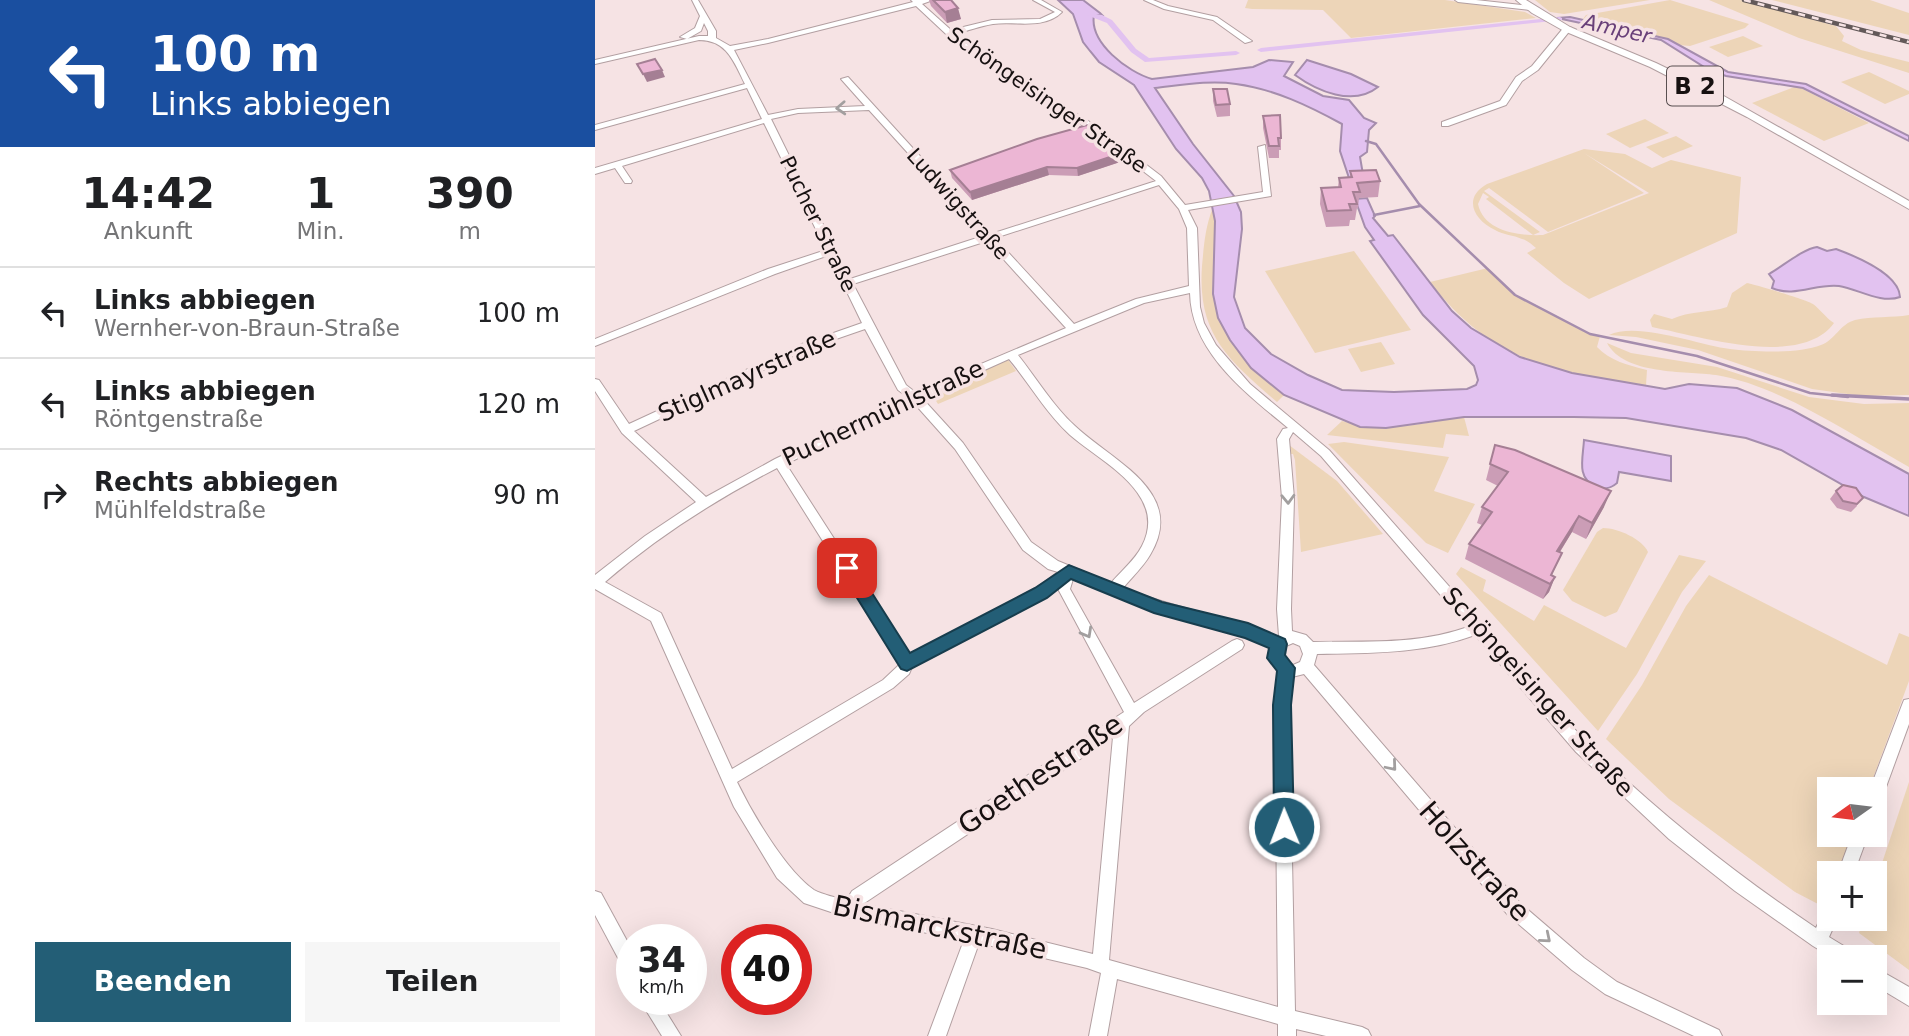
<!DOCTYPE html>
<html lang="de">
<meta charset="utf-8">
<style>
:root{--surface:#fff;--page:#f6f6f6;--text:#202124;--muted:#757577;--line:#e0e0e0;--accent:#235e76}
body{margin:0;font-family:"DejaVu Sans",sans-serif;background:var(--page);color:var(--text);height:100vh;display:flex;flex-direction:column;font-size:26px;white-space:nowrap}
*{box-sizing:border-box;margin:0}
p{font-size:23px;color:var(--muted)}
.icon{flex:none;width:38px;height:38px;fill:none;stroke:currentColor;stroke-width:2;stroke-linecap:round;stroke-linejoin:round}
.map{position:relative;flex:1;overflow:hidden}
.details{display:flex;flex-direction:column;background:var(--surface);width:595px}
.details>*{flex:none}
.guide{background:#1a4fa0;color:#fff;overflow:hidden}
.needle{width:46px;rotate:256deg}
.controls{position:absolute;left:1222px;top:777px;display:grid;gap:14px}
.controls a{display:grid;place-items:center;width:70px;height:70px;border-radius:0px;background:var(--surface);box-shadow:0 7px 28px #0002;font-size:35px}
.speed{position:absolute;left:21px;top:924px;display:flex;gap:14px;font-size:35px;font-weight:700;text-align:center}
.speed>*{display:grid;place-content:center;width:91px;height:91px;border-radius:50%;background:var(--surface);box-shadow:0 7px 28px #0002;line-height:1}
.speed small{font-size:18px;font-weight:400}
.speed .limit{border:10px solid #d22;background:#fff;color:#111}
.pin{position:absolute;display:grid;place-items:center;width:60px;height:60px;color:#fff;margin:-30px;border-radius:14px;box-shadow:0 4px 10px #0006}
.me{position:absolute;width:77px;margin:-38px;rotate:359deg;stroke-linejoin:round;filter:drop-shadow(0 0 5px #0008)}
.turn{display:flex;align-items:center;gap:24px;height:147px;padding:0 35px;font-size:32px}
.turn .icon{width:91px;height:91px;stroke-width:2.5}
.turn b{display:block;font-size:49px;line-height:60px}
.eta{display:flex;justify-content:space-evenly;align-items:center;height:119px;text-align:center}
.eta b{font-size:42px;font-weight:800;line-height:49px}
.cta{display:flex;gap:14px;margin-top:auto;padding:14px 35px}
.cta a{flex:1;height:80px;border-radius:0px;background:var(--accent);color:#fff;font-size:28px;font-weight:800;line-height:80px;text-align:center}
.cta a+a{background:var(--page);color:var(--text)}
ul{padding:0;list-style:none}
li{display:flex;align-items:center;gap:21px;height:91px;padding:0 35px;border-top:2px solid var(--line)}
li div{flex:1}
li b{display:block;font-size:26px}
li em{font-style:normal}
main{display:flex;flex:1;min-height:0}
.map>svg:first-child{display:block}
</style>
<main>
<section class="details">
<div class="guide">
<div class="turn"><svg class="icon" aria-label="left" viewBox="0 0 24 24"><path d="M17 20v-9H6M10 6l-5 5 5 5"/></svg><div><b>100 m</b>Links abbiegen</div></div>
</div>
<div class="eta">
<div><b>14:42</b><p>Ankunft</p></div>
<div><b>1</b><p>Min.</p></div>
<div><b>390</b><p>m</p></div>
</div>
<ul>
<li><svg class="icon" aria-label="left" viewBox="0 0 24 24"><path d="M17 20v-9H6M10 6l-5 5 5 5"/></svg><div><b>Links abbiegen</b><p>Wernher-von-Braun-Straße</p></div><em>100 m</em></li>
<li><svg class="icon" aria-label="left" viewBox="0 0 24 24"><path d="M17 20v-9H6M10 6l-5 5 5 5"/></svg><div><b>Links abbiegen</b><p>Röntgenstraße</p></div><em>120 m</em></li>
<li><svg class="icon" aria-label="right" viewBox="0 0 24 24"><path d="M7 20v-9h11M14 6l5 5-5 5"/></svg><div><b>Rechts abbiegen</b><p>Mühlfeldstraße</p></div><em>90 m</em></li>
</ul>
<div class="cta"><a>Beenden</a><a>Teilen</a></div>
</section>
<div class="map">
<svg width="1314" height="1036" viewBox="0 0 1314 1036">
<rect width="100%" height="100%" fill="#f6e3e4"/>
<g fill="#edd5b8" fill-rule="evenodd">
<polygon points="653,0 850,0 930,12 941,18 756,38 728,10 657,9 650,8"/>
<polygon points="940,0 1055,0 969,14 955,12"/>
<polygon points="1075,0 1154,24 1150,28 1095,46 1084,45 1062,36 988,19 991,15"/>
<polygon points="1114,0 1145,0 1241,26 1249,36 1247,41 1266,50 1314,62 1314,73 1204,38"/>
<polygon points="1177,0 1275,0 1314,13 1314,35"/>
<polygon points="1148,36 1168,46 1133,57 1114,47"/>
<polygon points="1274,72 1314,91 1314,94 1290,104 1246,82"/>
<polygon points="1202,86 1274,123 1229,141 1157,103"/>
<polygon points="1050,119 1074,133 1035,148 1011,134"/>
<polygon points="1081,136 1098,146 1068,158 1051,147"/>
<path d="M 989,149 L 1030,154 L 1057,168 L 1076,160 L 1146,177 L 1142,233 L 994,299 L 969,283 L 932,253 L 941,248 C 937,245 932,240 927,239 C 918,235 909,235 900,230 C 879,220 867,198 892,184 ZM 989,153 L 1054,193 L 948,235 C 925,236 889,232 883,204 L 888,193 L 894,197 L 891,199 L 938,235 L 945,232 L 889,191 L 894,188 L 953,232 L 1049,193 Z"/>
<path d="M 618,207 L 620,221 L 618,294 L 656,368 L 689,395 L 682,402 C 634,360 602,335 607,266 C 609,245 610,228 618,207 Z"/>
<polygon points="759,251 816,330 720,353 670,271"/>
<path d="M 893,268 L 920,295 L 995,334 L 1005,336 L 1002,347 C 1015,361 1033,365 1052,370 L 1051,385 C 958,373 895,360 835,282 Z"/>
<path d="M 1152,283 C 1158,284 1213,300 1218,304 C 1225,309 1231,318 1239,323 C 1206,369 1103,336 1057,327 L 1055,320 L 1059,314 L 1077,319 C 1094,311 1114,313 1132,307 L 1137,293 Z"/>
<path d="M 1314,315 L 1314,395 L 1267,396 L 1217,389 L 1103,350 L 1041,337 L 1014,335 C 1042,321 1104,345 1135,349 C 1159,352 1204,354 1226,345 C 1240,340 1245,324 1260,320 C 1277,316 1297,318 1314,315 Z"/>
<polygon points="786,342 800,364 766,372 753,349"/>
<path d="M 1012,343 L 1036,353 L 1122,367 L 1214,397 L 1269,404 L 1314,403 L 1314,467 C 1258,436 1184,385 1121,375 C 1090,371 1029,375 1012,343 Z"/>
<polygon points="413,360 421,371 343,404 338,396 342,391"/>
<path d="M 869,417 L 874,436 L 851,434 L 848,448 L 732,435 L 747,421 C 787,434 828,423 869,417 Z"/>
<polygon points="749,442 854,457 839,491 880,504 853,553 831,543 733,444"/>
<polygon points="694,445 742,481 788,534 706,552 700,460 698,454 695,454"/>
<path d="M 1008,528 C 1023,528 1047,539 1053,552 L 1022,612 L 1010,617 L 977,601 L 968,590 L 1002,532 Z"/>
<polygon points="1084,555 1111,561 1087,592 1042,674 1003,731 861,574 866,567 891,580 888,591 939,621 949,605 1031,648"/>
<polygon points="1114,575 1292,665 1304,633 1314,637 1314,681 1274,789 1234,789 1234,835 1258,835 1244,873 1234,873 1234,895 1223,904 1200,892 1074,799 1011,739 1047,685 1091,606"/>
<polygon points="1314,782 1314,970 1264,933 1268,919 1279,919 1279,887"/>
</g>
<g fill="#e2c2f0" stroke="#a58dad" stroke-width="2">
<path d="M 463,0 L 488,0 L 505,13 L 507,15 L 499,15 C 494,43 533,72 557,79 L 658,67 L 674,60 L 698,62 L 689,76 L 728,96 L 754,100 L 769,118 L 781,123 L 774,130 L 772,152 L 765,157 L 770,186 L 757,187 L 745,151 L 747,124 C 714,106 679,89 641,84 C 615,80 587,85 560,88 L 598,144 L 639,196 L 646,212 L 647,229 L 639,297 L 650,328 L 676,354 L 713,375 L 747,390 L 799,392 L 872,389 L 881,385 L 883,380 L 879,366 L 828,315 L 775,241 L 779,240 L 770,227 L 760,199 L 772,198 L 780,216 L 778,218 L 793,236 L 798,235 L 857,311 L 876,328 L 925,357 L 977,373 L 1070,389 L 1094,384 L 1142,388 L 1197,410 L 1314,474 L 1314,516 L 1269,497 L 1186,450 L 1151,438 L 1031,418 L 979,417 L 869,417 L 791,428 L 765,427 L 689,395 L 656,368 L 635,340 L 623,318 L 618,294 L 620,221 L 614,191 L 607,178 L 581,149 L 539,85 L 504,62 L 495,51 L 488,42 L 478,14 Z"/>
<polygon points="975,17 1073,39 1133,72 1211,84 1314,136 1314,141 1208,88 1131,76 1114,70 1066,40 962,18"/>
<path d="M 712,60 L 756,74 L 783,87 C 758,107 722,91 700,75 Z"/>
<path d="M 1222,247 L 1232,251 L 1241,249 C 1260,256 1304,274 1305,297 C 1286,304 1263,289 1244,286 C 1222,283 1199,298 1177,288 L 1179,281 L 1174,274 C 1188,266 1208,249 1222,247 Z"/>
<path d="M 989,440 L 1076,456 L 1076,481 L 1024,472 L 1022,483 C 1015,489 1009,490 1001,486 C 981,479 988,458 989,440 Z"/>
</g>
<g fill="none" stroke-linecap="round" stroke-linejoin="round">
<g stroke="#a58dad" stroke-width="2.5">
<polyline points="771,141 781,144 824,204 920,295 995,334 1102,356 1215,393 1253,397"/>
<polyline points="779,215 825,206"/>
</g>
<polyline stroke="#a58dad" stroke-width="3.5" points="1237,395 1314,399"/>
<g fill="#e2c2f0" fill-rule="evenodd">
<polygon points="489,12 507,15 517,20 541,49 554,58 641,51 645,53 641,55 550,62 536,52 512,23 489,14"/>
<polygon points="965,17 967,18 967,20 666,52 662,50 666,48"/>
</g>
<g stroke="#b29fa1" stroke-width="2">
<g id="minor">
<path d="M 97,0 L 103,0 L 121,31 L 121,38 L 135,46 L 173,39 L 318,2 L 316,0 L 338,0 L 327,4 L 356,30 L 397,20 L 445,19 L 460,12 L 438,0 L 446,0 L 467,12 C 449,30 421,21 398,24 C 385,26 372,31 360,34 L 373,45 L 498,124 L 566,176 L 590,205 L 668,192 L 663,147 L 670,145 L 676,196 L 593,210 L 602,228 L 605,307 L 609,323 L 621,345 L 655,384 L 734,450 L 991,742 C 1062,812 1139,873 1221,928 L 1228,913 L 1234,911 L 1234,919 L 1242,919 L 1234,937 L 1257,951 L 1259,957 L 1236,957 L 1218,946 L 1140,891 L 1074,839 L 981,752 L 880,635 C 829,654 776,653 722,654 L 719,665 L 925,903 L 989,958 L 1022,982 L 1124,1030 L 1127,1036 L 1099,1036 L 1010,994 L 977,970 L 913,915 L 709,674 L 697,677 L 694,705 L 700,1011 L 767,1027 L 773,1030 L 776,1036 L 731,1036 L 701,1029 L 701,1036 L 683,1036 L 683,1024 L 522,979 L 512,1036 L 494,1036 L 506,973 L 492,968 L 384,943 L 351,1036 L 333,1036 L 369,940 L 254,918 L 209,903 L 182,878 L 139,807 L 56,621 L 0,589 L 0,575 L 50,536 L 101,502 L 27,433 L 0,391 L 0,379 L 4,380 L 34,424 L 207,344 L 267,323 L 234,255 L 180,274 L 0,346 L 0,339 L 173,269 L 231,250 L 169,123 L 27,166 L 37,181 L 36,183 L 30,183 L 20,168 L 0,174 L 0,168 L 167,119 L 152,88 L 0,130 L 0,125 L 150,84 C 139,62 132,40 104,40 L 0,64 L 0,60 L 104,36 L 113,36 L 113,31 L 109,23 L 106,31 L 92,39 L 85,37 L 100,28 L 105,16 ZM 321,6 L 367,49 L 492,128 L 561,181 L 396,234 L 253,77 L 246,79 L 270,106 L 203,109 L 173,115 L 139,50 L 173,43 ZM 274,110 L 388,236 L 255,279 L 176,119 L 203,113 ZM 564,185 L 584,209 L 592,228 L 594,286 L 541,299 L 479,324 L 400,238 ZM 392,241 L 471,328 L 320,392 L 311,385 L 258,284 ZM 595,293 C 596,352 651,393 693,428 L 688,429 L 682,439 L 687,498 L 682,609 L 684,636 L 682,637 C 632,616 578,608 528,588 C 537,577 548,567 555,555 C 593,492 517,461 480,426 C 458,406 442,379 423,355 L 549,303 ZM 270,329 L 303,390 L 311,396 L 180,459 L 111,497 L 39,431 L 215,348 ZM 414,359 C 435,384 451,413 475,435 C 506,462 574,494 547,546 C 540,560 526,571 516,583 L 463,561 L 436,542 L 368,443 L 327,398 ZM 318,402 L 360,449 L 428,550 L 453,569 L 463,572 L 440,589 L 314,655 L 191,464 ZM 698,432 L 726,456 L 873,627 C 823,645 770,641 718,642 L 711,635 L 697,631 L 696,609 L 699,498 L 694,439 ZM 182,468 L 305,664 L 288,680 L 137,769 L 66,613 L 10,582 C 62,537 120,500 182,468 ZM 478,579 L 556,610 L 651,636 L 676,647 L 675,659 L 684,672 L 680,705 L 683,1007 L 514,960 L 534,726 L 549,712 L 647,649 L 649,645 L 647,641 L 642,639 L 637,641 L 539,703 L 475,589 ZM 462,587 L 529,712 L 257,891 L 251,901 C 241,897 228,895 219,890 C 191,871 157,813 142,782 L 298,688 L 314,674 L 317,667 L 450,597 ZM 698,643 L 705,646 L 708,654 L 705,662 L 698,665 L 691,662 L 688,654 L 691,646 ZM 518,737 L 498,954 L 397,929 L 268,904 Z"/>
<polygon points="549,0 558,0 573,6 622,17 657,41 650,43 618,20 569,9"/>
<polygon points="860,0 881,0 935,6 938,8 935,10 863,2"/>
<polygon points="970,26 977,28 943,70 927,81 911,105 853,126 847,126 847,122 905,101 921,77 937,66"/>
<polygon points="1314,699 1314,724 1287,798 1284,803 1279,805 1279,789 1275,789 1307,705 1309,700"/>
<polygon points="1257,835 1273,835 1259,873 1243,873"/>
<polygon points="0,891 6,893 37,950 37,975 31,973 0,915"/>
<polygon points="1279,967 1314,987 1314,1006 1279,985"/>
<polygon points="44,999 63,999 86,1036 67,1036"/>
</g>
</g>
<g stroke="#b29fa1" stroke-width="2">
<polygon id="major" points="921,0 931,0 975,27 1061,63 1127,95 1314,201 1314,209 1152,117 1055,67 969,31 937,13"/>
</g>
<use href="#minor" fill="#fff" fill-rule="evenodd"/>
<use href="#major" fill="#fff" fill-rule="evenodd"/>
<g stroke="#635959" stroke-width="4.5">
<polyline id="rail" points="1149,0 1314,42"/>
</g>
<use href="#rail" stroke="#f6e3e4" stroke-width="2.5" stroke-dasharray="7" stroke-linecap="butt"/>
</g>
<g fill="#cb9db6">
<polygon points="334,0 356,0 366,19 352,23 336,6"/>
<polygon points="618,89 635,104 635,116 622,117 618,101"/>
<polygon points="668,116 686,138 686,150 684,150 684,158 674,158 668,128"/>
<polygon points="528,161 483,176 454,175 377,200 357,178 355,170"/>
<polygon points="755,171 785,181 783,197 764,198 763,208 762,208 760,220 755,220 754,226 731,227 725,204 726,188 743,187 744,178 755,177"/>
<polygon points="900,445 1009,507 991,539 977,532 965,552 967,553 957,575 960,577 954,592 948,599 870,559 874,544 887,525 882,523 887,507 903,486 891,480"/>
<polygon points="1261,488 1262,506 1256,512 1242,508 1235,499 1241,491"/>
</g>
<g fill="#a57f94">
<polygon points="363,8 366,19 352,23 350,12"/>
<polygon points="67,70 70,77 52,82 48,74"/>
<polygon points="527,153 528,161 483,176 482,168"/>
<polygon points="452,167 454,175 377,200 375,192"/>
<polygon points="1016,491 1009,507 991,539 997,523"/>
<polygon points="984,516 977,532 956,566 962,551"/>
<polygon points="960,577 954,592 948,599 955,584"/>
</g>
<g fill="#ecb6d4" stroke="#a57f94" stroke-width="2">
<polygon points="338,0 356,0 363,8 350,12"/>
<polygon points="60,59 67,70 48,74 42,64"/>
<polygon points="618,89 632,89 635,104 621,105"/>
<polygon points="685,115 686,138 683,138 684,146 674,146 668,116"/>
<polygon points="492,125 527,153 482,168 452,167 375,192 355,170 442,139"/>
<polygon points="781,170 785,181 762,183 765,192 758,192 762,204 754,204 756,210 732,211 726,188 746,187 744,178 757,177 755,171"/>
<polygon points="900,445 920,450 1016,491 997,523 984,516 962,551 967,553 956,575 960,577 955,584 874,544 897,512 887,507 913,472 895,464"/>
<polygon points="1248,485 1261,488 1268,498 1262,504 1248,501 1241,491"/>
</g>
<defs><path id="oneway-chevron" d="M-2-3.5L2.5 0L-2 3.5" fill="none" stroke-width="1.6" stroke-linecap="round" stroke-linejoin="round" transform="scale(1.75)"/></defs>
<g stroke="#a29f9f">
<use href="#oneway-chevron" transform="translate(246 108) rotate(177)"/>
<use href="#oneway-chevron" transform="translate(693 499) rotate(88)"/>
<use href="#oneway-chevron" transform="translate(492 633) rotate(61)"/>
<use href="#oneway-chevron" transform="translate(797 766) rotate(50)"/>
<use href="#oneway-chevron" transform="translate(951 938) rotate(40)"/>
</g>
<polygon fill="#235e76" stroke="#173d4d" stroke-width="2" points="252,561 258,563 315,653 440,588 474,565 567,602 653,623 690,639 692,644 690,655 700,668 696,705 699,827 696,834 689,836 682,834 679,827 678,705 682,671 672,658 674,648 650,638 559,613 476,579 452,598 312,671 306,669 246,572 244,568 246,563"/>
<g text-anchor="middle" stroke-width="7" stroke-linejoin="round" paint-order="stroke">
<g font-size="21" font-style="italic" fill="#694079" stroke="#f6e3e4">
<text transform="translate(1022 29) rotate(13)" y="7">Amper</text>
</g>
<g font-size="21" fill="#161010" stroke="#f6e3e4">
<text transform="translate(452 100) rotate(35)" y="7">Schöngeisinger Straße</text>
<text transform="translate(363 204) rotate(48)" y="7">Ludwigstraße</text>
<text transform="translate(223 224) rotate(64)" y="7">Pucher Straße</text>
</g>
<rect fill="#f6e3e4" stroke="#594f50" stroke-width="2" x="1072" y="66.5" width="56" height="39" rx="5"/>
<g font-size="23" font-weight="bold" fill="#161010">
<text x="1100" y="94">B 2</text>
</g>
<g font-size="24" fill="#161010" stroke="#f6e3e4">
<text transform="translate(152 376) rotate(-24)" y="8">Stiglmayrstraße</text>
<text transform="translate(288 413) rotate(-25)" y="8">Puchermühlstraße</text>
<text transform="translate(943 692) rotate(48)" y="8">Schöngeisinger Straße</text>
</g>
<g font-size="28" fill="#161010" stroke="#f6e3e4">
<text transform="translate(445 774) rotate(-34)" y="10">Goethestraße</text>
<text transform="translate(880 861) rotate(48)" y="10">Holzstraße</text>
<text transform="translate(345 927) rotate(12)" y="10">Bismarckstraße</text>
</g>
</g>
</svg>
<div class="controls">
<a><svg class="needle" viewBox="-14 -14 28 28"><path d="M0-13l5 13h-10z" fill="#e53935"/><path d="M0 13l5-13h-10z" fill="#757577"/></svg></a>
<a>+</a>
<a>−</a>
</div>
<div class="speed"><div>34<small>km/h</small></div><div class="limit">40</div></div>
<div class="pin" style="left:252px;top:568px;background:#d93025"><svg class="icon" aria-label="arrive" viewBox="0 0 24 24"><path d="M6 21V4h12l-3 4 3 4H6"/></svg></div>
<svg class="me" style="left:689px;top:827px" viewBox="-20 -20 40 40"><circle r="17" fill="#235e76" stroke="#fff" stroke-width="3"/><path d="M0-11L8 9 0 5-8 9z" fill="#fff"/></svg>
</div>
</main>
